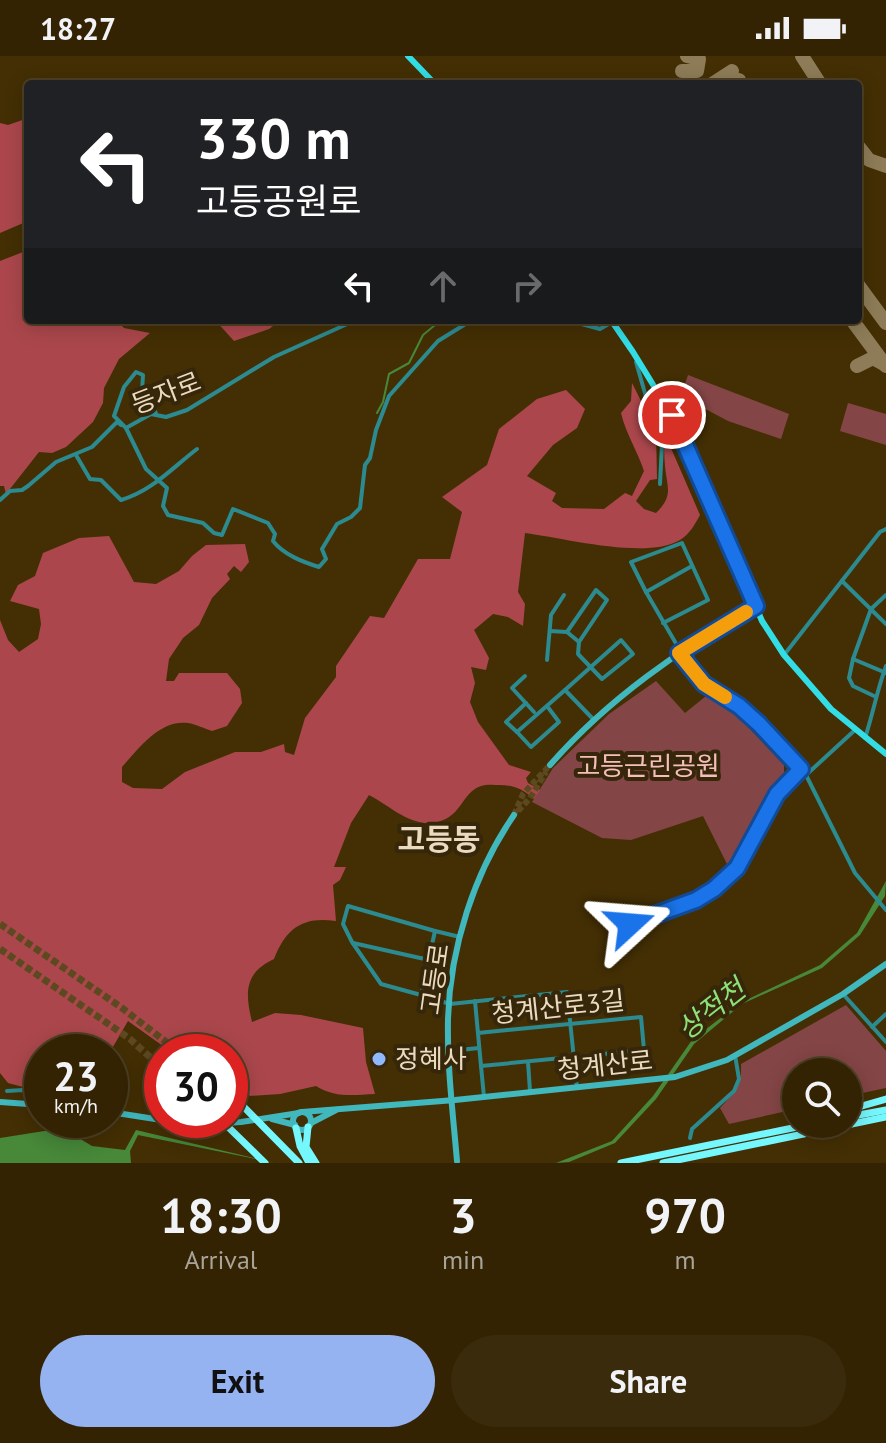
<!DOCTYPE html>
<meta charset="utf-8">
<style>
:root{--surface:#332303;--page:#3b2b0d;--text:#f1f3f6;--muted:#a9a49a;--line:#4e4025;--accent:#95b2f1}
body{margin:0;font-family:"PT Sans","Noto Sans KR",sans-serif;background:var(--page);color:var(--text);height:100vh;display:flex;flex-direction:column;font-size:30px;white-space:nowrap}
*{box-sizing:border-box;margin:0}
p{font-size:26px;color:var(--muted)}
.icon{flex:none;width:44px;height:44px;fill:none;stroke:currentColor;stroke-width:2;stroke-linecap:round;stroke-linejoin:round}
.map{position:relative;height:1107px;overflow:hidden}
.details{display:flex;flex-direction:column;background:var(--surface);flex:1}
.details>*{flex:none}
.hud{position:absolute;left:24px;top:24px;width:838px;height:244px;border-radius:8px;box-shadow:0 4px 20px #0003,0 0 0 2px var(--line);background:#202124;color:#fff;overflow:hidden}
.tools{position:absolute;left:782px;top:1002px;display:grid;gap:16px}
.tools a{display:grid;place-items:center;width:80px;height:80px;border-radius:50%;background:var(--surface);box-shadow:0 4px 20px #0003,0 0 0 2px var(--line);font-size:40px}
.speed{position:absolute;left:24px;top:978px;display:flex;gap:16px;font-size:40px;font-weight:700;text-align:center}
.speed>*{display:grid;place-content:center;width:104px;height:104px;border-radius:50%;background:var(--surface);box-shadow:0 4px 20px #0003,0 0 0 2px var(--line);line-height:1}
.speed small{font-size:20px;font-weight:400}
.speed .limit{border:12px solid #d22;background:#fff;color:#111}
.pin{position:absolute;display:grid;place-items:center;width:68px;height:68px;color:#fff;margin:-34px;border:4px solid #fff;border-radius:50%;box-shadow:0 2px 8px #0007}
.me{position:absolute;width:88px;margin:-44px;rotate:71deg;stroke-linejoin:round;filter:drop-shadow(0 0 6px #0008)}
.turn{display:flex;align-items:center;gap:28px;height:168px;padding:0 40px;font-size:36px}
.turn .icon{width:104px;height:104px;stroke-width:2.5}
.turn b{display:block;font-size:56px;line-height:68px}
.lanes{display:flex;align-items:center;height:76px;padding:0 40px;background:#0003;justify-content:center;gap:40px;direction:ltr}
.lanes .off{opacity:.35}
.eta{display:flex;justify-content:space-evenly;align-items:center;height:136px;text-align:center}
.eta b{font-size:48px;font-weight:600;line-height:56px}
.cta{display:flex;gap:16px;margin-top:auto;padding:16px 40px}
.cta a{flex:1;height:92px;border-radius:48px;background:var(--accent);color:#111;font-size:32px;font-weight:600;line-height:92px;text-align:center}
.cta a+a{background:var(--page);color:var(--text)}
.status{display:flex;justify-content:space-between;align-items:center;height:56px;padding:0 40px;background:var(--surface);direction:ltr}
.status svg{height:22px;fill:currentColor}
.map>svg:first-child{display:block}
</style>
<div class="status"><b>18:27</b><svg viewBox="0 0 49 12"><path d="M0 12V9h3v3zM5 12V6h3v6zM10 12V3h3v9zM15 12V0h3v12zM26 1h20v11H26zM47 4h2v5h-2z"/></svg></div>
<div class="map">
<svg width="886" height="1107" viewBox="0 0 886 1107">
<rect width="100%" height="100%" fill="#442f04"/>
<g fill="#844546">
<polygon points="688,319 789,358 781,383 728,365 681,340"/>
<polygon points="848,347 886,358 886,389 840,375"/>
<polygon points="656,625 685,657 706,640 734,656 784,709 784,717 729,812 703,760 631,784 602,782 532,746 553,712 609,658"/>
<path d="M 846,949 L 886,995 L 886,1032 L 848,1040 L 848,1016 L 796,1016 L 796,1053 L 729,1068 L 720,1052 C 735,1036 742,1031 741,1008 Z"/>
</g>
<g fill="#ab474c">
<polygon points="28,62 28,165 0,177 0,67 8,69"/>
<polygon points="23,196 28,198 28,264 116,264 124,272 150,277 119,303 104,332 103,347 93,366 66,391 52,397 39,396 6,438 4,430 0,430 0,205"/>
<polygon points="215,264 281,264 269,273 234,285"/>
<path d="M 632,327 L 656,375 L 657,423 L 650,424 L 636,445 L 644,453 L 656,457 C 674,439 667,432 665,410 C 664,399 664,388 664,376 L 700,459 C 695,468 690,478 680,484 C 647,504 564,482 525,477 L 518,536 L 525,548 L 523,570 L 508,561 L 493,558 L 474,574 L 489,602 L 486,614 L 471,611 L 475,627 L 470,646 L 478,666 L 509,709 L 531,716 L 526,722 L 528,727 L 540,734 L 534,743 C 524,734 514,729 500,729 C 495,729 486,728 481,730 C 460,737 463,763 432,767 C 408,769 389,749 369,739 L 351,767 L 334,811 L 346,811 L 340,824 L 333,829 L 336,865 C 303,860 286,872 274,903 C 244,917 245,937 252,966 L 275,957 L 301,959 L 363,972 L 366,1006 L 375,1038 C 353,1039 335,1042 316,1030 L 280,1038 L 250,1040 L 230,1011 L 230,996 L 184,996 L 163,990 L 128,965 L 110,996 L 42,996 L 42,1036 L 8,1027 L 0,1017 L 0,564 L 8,584 L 19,596 L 38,583 L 41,568 L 39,553 L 10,545 L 18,529 L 35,520 L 43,497 L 79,482 L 109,480 L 134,526 L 156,528 L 179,515 L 192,500 L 206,489 L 245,488 L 249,506 L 241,516 L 234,510 L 227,518 L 230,523 L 212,542 L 199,569 L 183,582 L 169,603 L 166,625 L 174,625 L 179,617 L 227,617 L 240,633 L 242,647 L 227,670 L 212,675 C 205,673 196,668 188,667 C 160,663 138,693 122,711 L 122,726 L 133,732 L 162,733 L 185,716 L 235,696 L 261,696 L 284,688 L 285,696 L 294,699 L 305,662 L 336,621 L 336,610 L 370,560 L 384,562 L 418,503 L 450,503 L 462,456 L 442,441 L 487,409 L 499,373 L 537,343 L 566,334 L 585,353 L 577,372 L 553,389 L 527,420 L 556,437 L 552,445 L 562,452 L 604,453 L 625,437 L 632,440 L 644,415 C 637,394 626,378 621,357 L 631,345 Z"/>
</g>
<g fill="#478839">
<polygon points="886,825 885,840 860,879 822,912 742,948 694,988 656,1043 615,1087 569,1106 556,1107 612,1085 653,1040 692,984 740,947 820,909 857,877"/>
<polygon points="57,1073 72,1078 92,1090 125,1094 136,1074 275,1107 138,1079 130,1095 131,1107 0,1107 0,1082"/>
</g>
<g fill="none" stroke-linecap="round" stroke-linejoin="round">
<polyline stroke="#478839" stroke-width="2" points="377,357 383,346 389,318 409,307 423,279 441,264"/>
<g stroke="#8e7c58" stroke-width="14">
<polyline points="802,0 820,28"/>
<polyline points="682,15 697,15 699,3 687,0"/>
<polyline points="712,28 732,15"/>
<polyline points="733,28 739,24"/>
<polyline points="858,90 869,104 886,110"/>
<polyline points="858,229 886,267"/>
<polyline points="852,264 886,310"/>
<polyline points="857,310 873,302 884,308"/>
</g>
<g stroke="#5d4920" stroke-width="6" stroke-dasharray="6 3" stroke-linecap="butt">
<polyline points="518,755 530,742 546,716"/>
<polyline points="514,759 523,738 550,709"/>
</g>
<g stroke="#5d4920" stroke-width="7" stroke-dasharray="7 3.5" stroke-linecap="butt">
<polyline points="0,868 122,952 179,996"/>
<polyline points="0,893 130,983 162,1012"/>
</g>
<g stroke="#2c8b90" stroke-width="4">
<polyline points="567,264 600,273 612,266"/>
<polyline points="636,306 651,358 660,374 662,388 660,428"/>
<path d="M 156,358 L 152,346 L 142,336 L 143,319 L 136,316 L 124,331 L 114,360 L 126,372 L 146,413 L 167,432 L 163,450 L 168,459 L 203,467 L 214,477 L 222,479 L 233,453 L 268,467 L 275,478 L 273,485 C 284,499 303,506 319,511 L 326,503 L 322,493 L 337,468 L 351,461 L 360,452 L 365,409 L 370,402 L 376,374 L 389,340 L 438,285 L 472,264"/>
<polyline points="126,372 151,358 166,361 187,354 274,301 356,264"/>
<path d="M 76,399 L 90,423 L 101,424 L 121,444 C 152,435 172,412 197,393"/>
<polyline points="0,444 10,435 22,434 28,430 56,406 92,391 117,366 121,369"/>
<polyline points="842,525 886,568"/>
<polyline points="646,536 692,510"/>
<polyline points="886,539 871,553 853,603 886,617"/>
<polyline points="663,567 708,544 682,487 631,506 646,536 692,615 704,628 739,650 759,668 806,719 855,817 886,854"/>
<polyline points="550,575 567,576 596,534 607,544 579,586 578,598 602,623 633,598 621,584 565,634"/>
<polyline points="567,576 579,586"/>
<polyline points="784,599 880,476 886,473"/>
<polyline points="853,603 849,622 853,630 874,640"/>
<polyline points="547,604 551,559 564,539"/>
<polyline points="525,620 512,632 534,656"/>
<polyline points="547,650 559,666 531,691 517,676 565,634 594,664"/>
<polyline points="517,676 506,666 526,647"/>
<path d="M 865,682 C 873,658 877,634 886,610"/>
<polyline points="806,719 855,674"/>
<polyline points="630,868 696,844 714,833 737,812 777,738 801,713"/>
<polyline points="435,875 460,881"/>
<polyline points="353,887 429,904"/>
<polyline points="843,938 886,986"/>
<polyline points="421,939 381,928 352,886 343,868 348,850 435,875 421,939 450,948 567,936 577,1032"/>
<polyline points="475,945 481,1010 644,994 641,961 478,977"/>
<polyline points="872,971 886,958"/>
<polyline points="449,995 479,992"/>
<polyline points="528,1006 530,1035"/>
<polyline points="481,1010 484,1041"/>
<polyline points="7,1035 23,1034 42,1040"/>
<polyline points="690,1082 692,1073 734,1035 739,1023 735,999"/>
</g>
<g stroke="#40b8be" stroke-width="6">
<path d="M 550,709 C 608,643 680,593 756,550"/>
<polyline points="0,1046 42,1049"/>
<polyline points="110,1056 194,1069 241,1066 299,1057"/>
<polyline points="302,1056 455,1044 675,1021 727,1004 843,938 886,908"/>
<circle cx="302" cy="1065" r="9"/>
<polyline points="272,1063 295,1069"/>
<polyline points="311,1067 336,1054"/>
<path d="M 457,1105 C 453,1058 447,1010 448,963 C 450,892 474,817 514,759"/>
</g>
<g stroke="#32dde5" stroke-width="6">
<polyline points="408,0 435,28"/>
<polyline points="611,264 633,296 679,371 762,565 784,599 831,653 886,698"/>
</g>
<g stroke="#75f7fe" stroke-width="7">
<polyline points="848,1054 886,1043"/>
<polyline points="848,1061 886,1054"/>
<polyline points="308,1071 306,1091 316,1107"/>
<polyline points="296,1072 300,1090 309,1107"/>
<polyline points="621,1107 812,1068"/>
<polyline points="663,1107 886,1061"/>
</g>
<g stroke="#75f7fe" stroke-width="7">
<polyline points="234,1041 299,1107"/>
<polyline points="221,1064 265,1107"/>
</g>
</g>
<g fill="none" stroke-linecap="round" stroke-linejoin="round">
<g stroke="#114b97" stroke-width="20">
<polyline id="route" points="630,868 696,844 714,833 737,812 777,738 801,713 759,668 739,650 704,628 679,597 756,550 672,359"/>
</g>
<use href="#route" stroke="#1a73e8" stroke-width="14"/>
<polyline stroke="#f59e0b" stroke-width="14" points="725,641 704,628 679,597 746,556"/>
</g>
<circle fill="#8fb8fd" stroke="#36270a" stroke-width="3" cx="379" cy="1003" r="8"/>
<g text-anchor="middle" stroke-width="8" stroke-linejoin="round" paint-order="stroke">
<g font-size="26" fill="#eadabf" stroke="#36270a">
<text transform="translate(166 337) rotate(-21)" y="9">등자로</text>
<text transform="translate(435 923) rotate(-82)" y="9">고등로</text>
<text transform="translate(558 951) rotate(-6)" y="9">청계산로3길</text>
<text transform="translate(605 1009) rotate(-6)" y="9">청계산로</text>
</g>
<g font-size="26" fill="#f5bdbb" stroke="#36270a">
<text x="648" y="719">고등근린공원</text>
</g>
<g font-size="26" fill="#eadabf" stroke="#36270a" text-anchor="start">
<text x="395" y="1012">정혜사</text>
</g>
<g font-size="28" font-style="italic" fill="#8ce179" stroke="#36270a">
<text transform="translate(711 953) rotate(-38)" y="10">상적천</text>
</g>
<g font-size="30" font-weight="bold" fill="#eadabf" stroke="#36270a">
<text x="439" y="794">고등동</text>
</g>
</g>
</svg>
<div class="tools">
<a><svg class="icon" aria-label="search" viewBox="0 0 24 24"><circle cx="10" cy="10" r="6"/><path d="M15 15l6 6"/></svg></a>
</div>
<div class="speed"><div>23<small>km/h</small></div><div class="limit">30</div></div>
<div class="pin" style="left:672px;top:359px;background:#d93025"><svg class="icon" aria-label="arrive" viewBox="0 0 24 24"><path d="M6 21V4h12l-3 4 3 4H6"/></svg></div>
<svg class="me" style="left:630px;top:868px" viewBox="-20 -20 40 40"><path d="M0-17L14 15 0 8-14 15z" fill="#1a73e8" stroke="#fff" stroke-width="4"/></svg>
<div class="hud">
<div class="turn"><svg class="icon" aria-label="left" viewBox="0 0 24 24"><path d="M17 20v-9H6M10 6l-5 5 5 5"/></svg><div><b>330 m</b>고등공원로</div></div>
<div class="lanes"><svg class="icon" aria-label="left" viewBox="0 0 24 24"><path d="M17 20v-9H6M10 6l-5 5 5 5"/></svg><svg class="icon off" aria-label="ahead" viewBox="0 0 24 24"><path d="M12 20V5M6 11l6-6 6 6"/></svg><svg class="icon off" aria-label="right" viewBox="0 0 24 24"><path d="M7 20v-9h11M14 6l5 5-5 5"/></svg></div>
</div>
</div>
<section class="details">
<div class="eta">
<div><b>18:30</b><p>Arrival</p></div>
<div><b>3</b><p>min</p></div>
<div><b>970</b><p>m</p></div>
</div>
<div class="cta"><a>Exit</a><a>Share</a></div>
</section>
